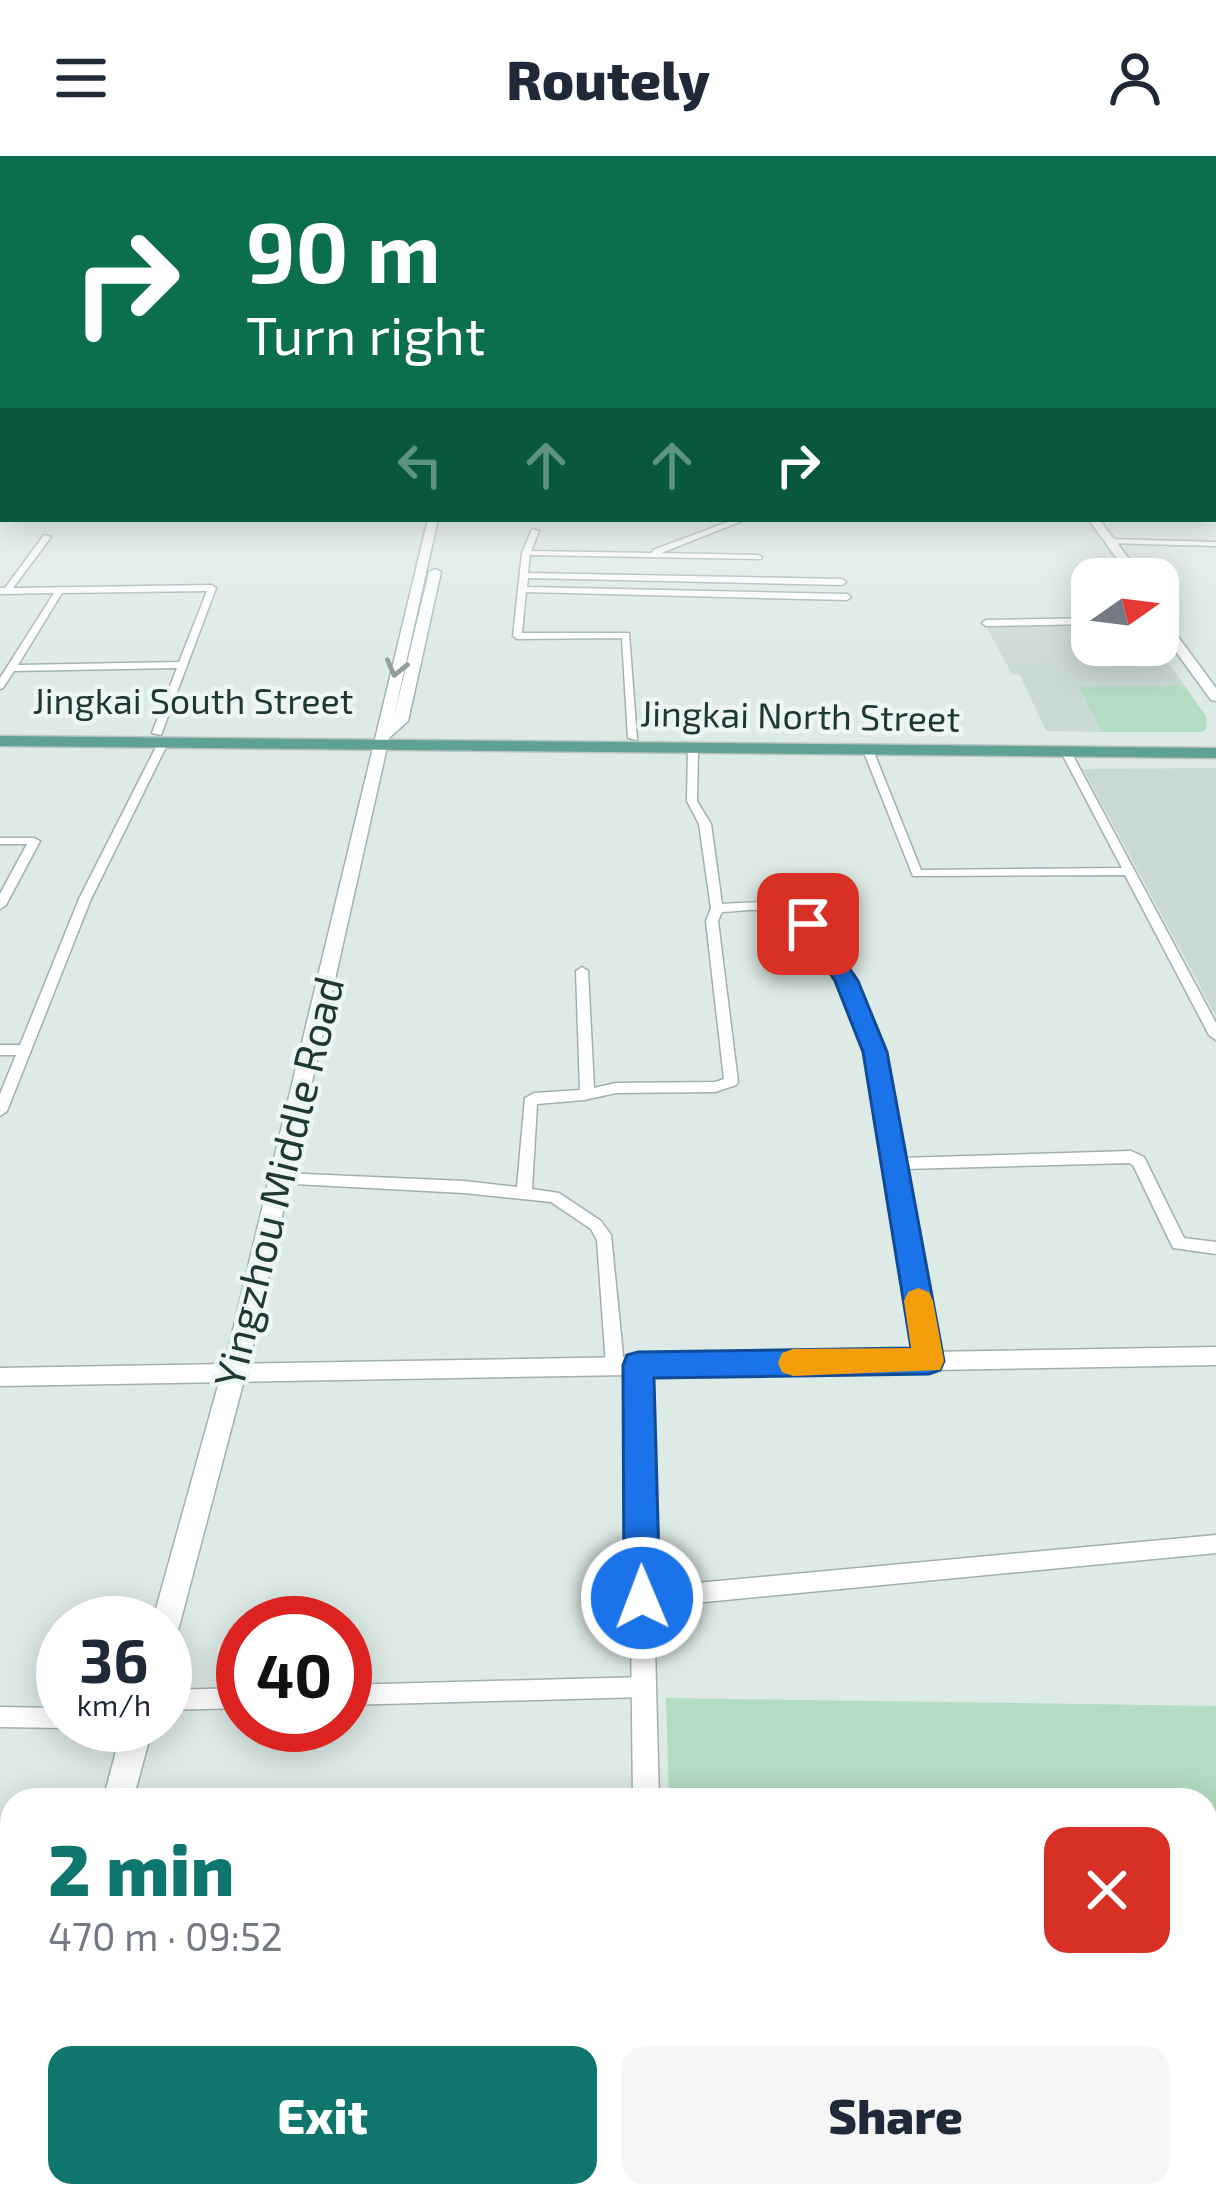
<!DOCTYPE html>
<meta charset="utf-8">
<style>
:root{--surface:#fff;--page:#f6f6f7;--text:#1f2937;--muted:#747a83;--accent:#0f766e}
body{margin:0;font-family:"Exo 2",sans-serif;background:var(--page);color:var(--text);height:100vh;display:flex;flex-direction:column;font-size:45px;white-space:nowrap}
*{box-sizing:border-box;margin:0}
p{font-size:39px;color:var(--muted)}
.icon{flex:none;width:66px;height:66px;fill:none;stroke:currentColor;stroke-width:2;stroke-linecap:round;stroke-linejoin:round}
.map{position:relative;flex:1;overflow:hidden}
.side{position:absolute;left:0px;top:1632px;width:1218px;height:420px;display:flex;flex-direction:column;background:var(--surface);border-radius:36px 36px 0 0;box-shadow:0 6px 30px #0003}
.side>*{flex:none}
.guide{position:absolute;left:0px;top:0px;width:1218px;height:366px;box-shadow:0 6px 30px #0003;background:#0b6e4f;color:#fff;overflow:hidden}
.needle{width:78px;rotate:76deg}
.fabs{position:absolute;left:1071px;top:402px;display:grid;gap:24px}
.fabs a{display:grid;place-items:center;width:108px;height:108px;border-radius:24px;background:var(--surface);box-shadow:0 6px 30px #0003;font-size:60px}
.speed{position:absolute;left:36px;top:1440px;display:flex;gap:24px;font-size:60px;font-weight:700;text-align:center}
.speed>*{display:grid;place-content:center;width:156px;height:156px;border-radius:50%;background:var(--surface);box-shadow:0 6px 30px #0003;line-height:1}
.speed small{font-size:30px;font-weight:400}
.speed .limit{border:18px solid #d22;background:#fff;color:#111}
.pin{position:absolute;display:grid;place-items:center;width:102px;height:102px;color:#fff;margin:-51px;border-radius:24px;box-shadow:0 6px 18px #0006}
.me{position:absolute;width:132px;margin:-66px;rotate:359deg;stroke-linejoin:round;filter:drop-shadow(0 0 9px #0008)}
.turn{display:flex;align-items:center;gap:42px;height:252px;padding:0 48px;font-size:54px}
.turn .icon{width:156px;height:156px;stroke-width:2.5}
.turn b{display:block;font-size:84px;line-height:102px}
.lanes{display:flex;align-items:center;height:114px;padding:0 48px;background:#0003;justify-content:center;gap:60px;direction:ltr}
.lanes .off{opacity:.35}
.round{display:grid;place-items:center;flex:none;width:126px;height:126px;border-radius:24px;background:var(--page)}
.headline{display:flex;align-items:center;justify-content:space-between;height:204px;padding:0 48px}
h1{font-size:72px;font-weight:800;line-height:90px;color:var(--accent)}
.cta{display:flex;gap:24px;margin-top:auto;padding:24px 48px}
.cta a{flex:1;height:138px;border-radius:24px;background:var(--accent);color:#fff;font-size:48px;font-weight:800;line-height:138px;text-align:center}
.cta a+a{background:var(--page);color:var(--text)}
header{display:flex;justify-content:space-between;align-items:center;height:156px;padding:0 48px;background:var(--surface);font-size:54px;font-weight:800}
.map>svg:first-child{display:block}
</style>
<header><svg class="icon" aria-label="menu" viewBox="0 0 24 24"><path d="M4 6h16M4 12h16M4 18h16"/></svg>Routely<svg class="icon" aria-label="person" viewBox="0 0 24 24"><circle cx="12" cy="8" r="4"/><path d="M4 21q1-7 8-7t8 7"/></svg></header>
<div class="map">
<svg width="1216" height="2052" viewBox="0 0 1216 2052">
<rect width="100%" height="100%" fill="#ddeae5"/>
<g fill="#cbd9d4">
<polygon points="1092,461 1092,489 1156,489 1185,530 1080,531 1102,576 1046,575 1020,519 1012,518 983,465"/>
<polygon points="1216,612 1216,860 1083,613"/>
</g>
<g fill="#b4dcc2">
<polygon points="1185,530 1207,562 1206,574 1199,576 1102,576 1079,531"/>
<polygon points="666,1542 1216,1550 1216,2052 680,2052 680,2040 1206,2040 1206,1644 669,1644"/>
</g>
<g fill="none" stroke-linecap="round" stroke-linejoin="round">
<g stroke="#a0b1ac" stroke-width="3">
<g id="minor">
<rect x="1215" y="255" width="1" height="5"/>
<rect x="0" y="305" width="3" height="4"/>
<polygon points="736,363 747,363 661,397 758,399 762,401 761,403 530,399 528,417 842,423 846,426 842,429 528,422 527,431 847,438 851,441 847,444 526,436 522,477 629,477 637,584 628,582 622,482 517,483 513,480 522,397 532,373 539,375 531,395 652,397 653,394"/>
<path d="M 44,379 L 51,381 L 13,432 L 212,429 L 216,432 L 161,579 L 152,577 L 177,512 L 14,515 L 3,532 L 0,533 L 0,522 L 54,437 L 0,438 L 0,432 L 5,432 ZM 207,435 L 179,506 L 18,509 L 62,437 Z"/>
<polygon points="1109,383 1216,386 1216,390 1106,387 1105,385"/>
<polygon points="1092,462 1092,468 986,470 982,467 986,464"/>
<polygon points="160,583 169,585 91,743 7,955 0,960 0,938 16,899 0,899 0,889 20,889 79,743"/>
<path d="M 693,589 L 698,592 L 697,645 L 711,668 L 722,748 C 746,747 774,743 796,753 C 839,773 868,850 881,893 C 891,928 894,966 901,1002 L 1131,995 L 1144,1001 L 1184,1082 L 1216,1086 L 1216,1098 L 1173,1092 L 1133,1009 L 1129,1007 L 903,1013 L 937,1205 L 935,1210 L 929,1212 L 923,1210 L 868,896 C 854,854 832,779 788,759 C 769,750 742,755 722,756 L 718,765 L 738,926 L 736,929 L 715,936 L 616,937 L 584,944 L 537,948 L 532,1033 L 559,1037 L 601,1065 L 611,1079 L 624,1209 L 621,1214 L 615,1216 L 609,1214 L 606,1209 L 597,1084 L 591,1073 L 551,1046 L 464,1037 L 276,1027 L 274,1023 L 276,1019 L 281,1017 L 464,1025 L 517,1031 L 525,942 L 534,937 L 580,934 L 576,815 L 582,811 L 588,815 L 594,932 L 616,927 L 715,926 L 724,923 L 706,765 L 711,752 L 699,668 L 687,645 L 688,592 Z"/>
<polygon points="864,592 873,594 921,714 1122,712 1061,596 1070,594 1216,867 1216,884 1209,879 1125,719 913,720 863,594"/>
<polygon points="0,682 34,682 40,685 6,749 0,753 0,738 27,688 0,688"/>
<polygon points="1216,1379 1216,1397 642,1452 635,1449 632,1442 635,1435 642,1432"/>
<polygon points="644,1521 651,1524 654,1531 651,1538 644,1541 345,1549 345,1529"/>
<polygon points="243,1532 243,1552 165,1554 165,1534"/>
<polygon points="0,1551 63,1552 63,1569 71,1569 63,1572 0,1571"/>
</g>
</g>
<g stroke="#a0b1ac" stroke-width="3">
<g id="tertiary">
<rect x="1215" y="315" width="1" height="6"/>
<rect x="0" y="319" width="3" height="6"/>
<polygon points="1216,1191 1216,1209 648,1219 659,1644 633,1644 628,1219 0,1230 0,1212"/>
<rect x="637" y="2040" width="32" height="12"/>
</g>
</g>
<g stroke="#9cb6ae" stroke-width="3">
<g id="secondary">
<polygon points="428,363 438,363 393,565 429,416 435,413 441,416 408,565 389,582 253,1190 179,1471 175,1481 165,1485 165,1467 152,1467 229,1190"/>
<polygon points="1088,363 1099,363 1144,423 1132,423"/>
<polygon points="1158,458 1162,459 1216,532 1216,545 1211,544 1158,471"/>
<polygon points="123,1569 153,1569 133,1644 103,1644"/>
<polygon points="12,2023 12,2040 32,2040 29,2052 0,2052 0,2030"/>
</g>
</g>
<g stroke="#bcc4c2" stroke-width="3">
<polygon id="primary" points="0,580 1216,592 1216,602 0,590"/>
</g>
<use href="#minor" fill="#fff" fill-rule="evenodd"/>
<use href="#tertiary" fill="#fff" fill-rule="evenodd"/>
<use href="#secondary" fill="#fff" fill-rule="evenodd"/>
<use href="#primary" fill="#5fa194" fill-rule="evenodd"/>
</g>
<defs><path id="oneway-chevron" d="M-2-3.5L2.5 0L-2 3.5" fill="none" stroke-width="1.6" stroke-linecap="round" stroke-linejoin="round" transform="scale(3)"/></defs>
<use stroke="#8e9c9a" href="#oneway-chevron" transform="translate(396 512) rotate(104)"/>
<linearGradient id="sky" x2="0" y2="1"><stop stop-color="#7fb9df"/><stop offset="0.45" stop-color="#f0f6f3"/><stop offset="1" stop-color="#f0f6f3" stop-opacity="0"/></linearGradient>
<rect width="1216" height="523" fill="url(#sky)"/>
<polygon fill="#1a73e8" stroke="#114b97" stroke-width="3" points="808,761 816,763 858,825 887,896 944,1205 940,1214 929,1218 654,1222 660,1442 655,1454 642,1459 630,1454 624,1442 623,1209 627,1199 638,1196 911,1192 863,896 835,825 797,768"/>
<polygon fill="#f59e0b" points="918,1132 929,1136 933,1145 944,1205 940,1214 793,1220 782,1216 778,1207 782,1197 793,1193 911,1192 904,1145 908,1136"/>
<g text-anchor="middle" stroke-width="9" stroke-linejoin="round" paint-order="stroke">
<g font-size="36" fill="#1e3934" stroke="#edf6f2">
<text x="193" y="558">Jingkai South Street</text>
<text transform="translate(800 560) rotate(1)" y="13">Jingkai North Street</text>
</g>
<g font-size="42" fill="#1e3934" stroke="#edf6f2">
<text transform="translate(279 1026) rotate(-76)" y="15">Yingzhou Middle Road</text>
</g>
</g>
</svg>
<div class="fabs">
<a><svg class="needle" viewBox="-14 -14 28 28"><path d="M0-13l5 13h-10z" fill="#e53935"/><path d="M0 13l5-13h-10z" fill="#747a83"/></svg></a>
</div>
<div class="speed"><div>36<small>km/h</small></div><div class="limit">40</div></div>
<div class="pin" style="left:808px;top:768px;background:#d93025"><svg class="icon" aria-label="arrive" viewBox="0 0 24 24"><path d="M6 21V4h12l-3 4 3 4H6"/></svg></div>
<svg class="me" style="left:642px;top:1442px" viewBox="-20 -20 40 40"><circle r="17" fill="#1a73e8" stroke="#fff" stroke-width="3"/><path d="M0-11L8 9 0 5-8 9z" fill="#fff"/></svg>
<div class="guide">
<div class="turn"><svg class="icon" aria-label="right" viewBox="0 0 24 24"><path d="M7 20v-9h11M14 6l5 5-5 5"/></svg><div><b>90 m</b>Turn right</div></div>
<div class="lanes"><svg class="icon off" aria-label="left" viewBox="0 0 24 24"><path d="M17 20v-9H6M10 6l-5 5 5 5"/></svg><svg class="icon off" aria-label="ahead" viewBox="0 0 24 24"><path d="M12 20V5M6 11l6-6 6 6"/></svg><svg class="icon off" aria-label="ahead" viewBox="0 0 24 24"><path d="M12 20V5M6 11l6-6 6 6"/></svg><svg class="icon" aria-label="right" viewBox="0 0 24 24"><path d="M7 20v-9h11M14 6l5 5-5 5"/></svg></div>
</div>
<section class="side">
<div class="headline"><div><h1>2 min</h1><p>470 m · 09:52</p></div><a class="round" style="background:#d93025;color:#fff"><svg class="icon" aria-label="close" viewBox="0 0 24 24"><path d="M6 6l12 12M18 6L6 18"/></svg></a></div>
<div class="cta"><a>Exit</a><a>Share</a></div>
</section>
</div>
